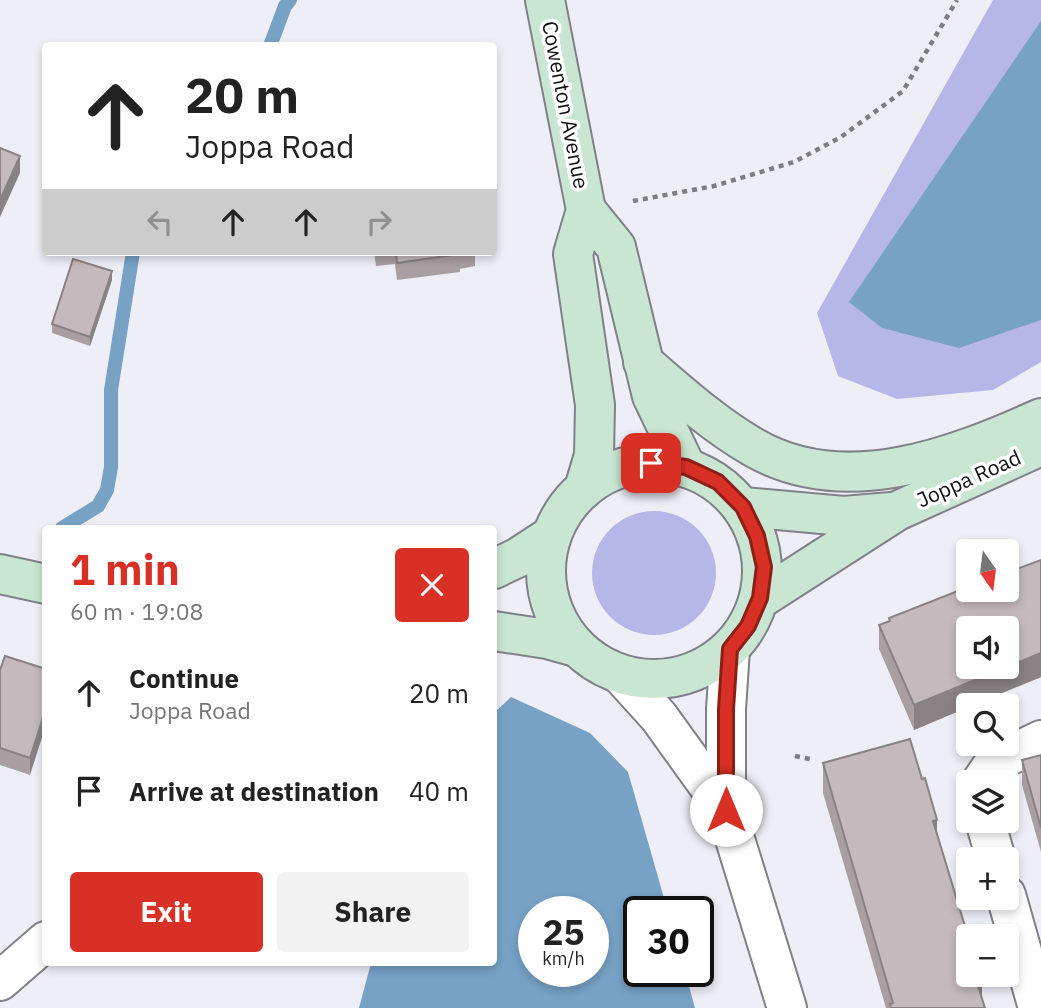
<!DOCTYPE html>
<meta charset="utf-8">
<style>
:root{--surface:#fff;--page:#f2f2f2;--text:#222;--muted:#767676;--accent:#d93025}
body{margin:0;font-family:"IBM Plex Sans",sans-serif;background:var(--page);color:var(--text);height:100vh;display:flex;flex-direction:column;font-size:26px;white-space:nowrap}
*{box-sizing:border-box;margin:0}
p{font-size:23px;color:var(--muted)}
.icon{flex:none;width:38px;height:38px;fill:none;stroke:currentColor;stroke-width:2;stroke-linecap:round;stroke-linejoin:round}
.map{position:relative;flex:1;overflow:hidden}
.drawer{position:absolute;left:42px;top:525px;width:455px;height:441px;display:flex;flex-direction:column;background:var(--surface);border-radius:7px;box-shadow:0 4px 10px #0003}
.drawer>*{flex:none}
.guide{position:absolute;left:42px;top:42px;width:455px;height:214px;border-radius:7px;box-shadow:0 4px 10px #0003;background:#fff;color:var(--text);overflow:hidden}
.needle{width:46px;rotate:166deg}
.fabs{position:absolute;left:956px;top:539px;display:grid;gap:14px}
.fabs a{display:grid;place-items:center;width:63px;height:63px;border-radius:7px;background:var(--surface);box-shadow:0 4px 10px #0003;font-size:35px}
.speed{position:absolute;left:518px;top:896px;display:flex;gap:14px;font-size:35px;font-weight:700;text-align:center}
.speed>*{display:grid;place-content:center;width:91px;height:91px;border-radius:50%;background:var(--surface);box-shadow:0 4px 10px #0003;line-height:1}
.speed small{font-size:18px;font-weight:400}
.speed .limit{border:4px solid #111;border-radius:10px;background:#fff;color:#111}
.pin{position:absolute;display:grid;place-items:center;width:60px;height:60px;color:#fff;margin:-30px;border-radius:14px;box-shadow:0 4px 10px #0006}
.me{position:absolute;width:77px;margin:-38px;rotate:0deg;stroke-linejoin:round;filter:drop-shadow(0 0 5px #0008)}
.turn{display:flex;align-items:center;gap:24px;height:147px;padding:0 28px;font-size:32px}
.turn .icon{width:91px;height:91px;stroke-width:2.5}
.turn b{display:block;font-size:49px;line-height:60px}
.lanes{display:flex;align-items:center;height:66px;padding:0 28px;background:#0003;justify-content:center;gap:35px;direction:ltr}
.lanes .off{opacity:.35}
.round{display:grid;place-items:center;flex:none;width:74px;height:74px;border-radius:7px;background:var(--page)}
.summary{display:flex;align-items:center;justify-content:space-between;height:119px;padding:0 28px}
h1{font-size:42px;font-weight:700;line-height:52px;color:var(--accent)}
.button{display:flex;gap:14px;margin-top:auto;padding:14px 28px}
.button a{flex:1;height:80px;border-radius:7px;background:var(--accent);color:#fff;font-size:28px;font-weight:700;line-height:80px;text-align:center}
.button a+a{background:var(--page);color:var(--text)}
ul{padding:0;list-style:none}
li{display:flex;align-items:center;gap:21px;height:98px;padding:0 28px}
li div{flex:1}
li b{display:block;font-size:26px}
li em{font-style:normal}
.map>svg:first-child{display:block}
</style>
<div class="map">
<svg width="1041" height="1008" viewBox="0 0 1041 1008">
<rect width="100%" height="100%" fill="#eeeef7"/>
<g fill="#b6b7e8">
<polygon points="993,0 1041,0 1041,362 993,390 897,399 838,376 817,313"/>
<circle cx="654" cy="573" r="62"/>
</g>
<g fill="#77a2c6" fill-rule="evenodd">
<polygon points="1041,21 1041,320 959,348 882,328 849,302"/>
<path d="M 511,697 L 590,733 L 628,772 L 668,912 L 639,912 L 639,971 L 685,971 L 695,1008 L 359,1008 L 371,963 L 494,962 L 494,713 ZM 534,912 L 593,912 L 593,971 L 534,971 Z"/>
</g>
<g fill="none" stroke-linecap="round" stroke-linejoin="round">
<g stroke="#77a2c6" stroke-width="14">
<polyline points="270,46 285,6 290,0"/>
<polyline points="62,528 98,506 107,490 111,467 111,390 133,252"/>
</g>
<g stroke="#808089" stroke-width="42">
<g id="street">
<polyline points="730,649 726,709 726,810 787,1008"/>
<polyline points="621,675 659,717 726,810"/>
<polyline points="981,782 994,763 1041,740"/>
<polyline points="985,821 996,859"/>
<polyline points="1006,895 1038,1008"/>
<polyline points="0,981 46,941"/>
</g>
</g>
<g stroke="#808089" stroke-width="42">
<g id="secondary">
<polyline points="545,0 586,210 573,254 595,405 594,455 584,489"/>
<polyline points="586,210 616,247 652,396 686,467"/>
<path d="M 643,362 C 678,392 713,424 753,447 C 844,500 954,457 1041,418"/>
<circle cx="654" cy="571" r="108"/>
<polyline points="743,507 844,516 891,512"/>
<polyline points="494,569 517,558 551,536"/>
<polyline points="0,574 46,584"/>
<polyline points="760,599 897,511 1041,446"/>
<polyline points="494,631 547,639 576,647"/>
</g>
</g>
<g stroke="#7c7c82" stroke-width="4.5" stroke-dasharray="5 5" stroke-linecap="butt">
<polyline points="633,201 714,186 794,162 841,137 903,91 957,0"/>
<polyline points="795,756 810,759"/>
</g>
<use href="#street" stroke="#fff" stroke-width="38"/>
<use href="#secondary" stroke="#c9e6d2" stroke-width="38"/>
</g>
<g fill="#a99fa2">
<polygon points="374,252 475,252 475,266 460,269 460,272 397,280 395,264 376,266"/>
<polygon points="112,280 90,346 52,333 52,324"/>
<polygon points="1041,560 1041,677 914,730 879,649 879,625 889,622 889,618"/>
<polygon points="46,669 30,775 0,765 0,670"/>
<polygon points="1041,755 1041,852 1022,785 1022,760"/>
<polygon points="823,763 937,834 985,1008 886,1008 823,793"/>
</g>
<g fill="#898284">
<polygon points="20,156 20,173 0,217 0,200"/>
<polygon points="112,271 112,280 90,346 90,337"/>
<polygon points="1041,653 1041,677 972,705 968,705 968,707 914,730 914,705"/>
<polygon points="46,708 46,725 30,775 30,758"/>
<polygon points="937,820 937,850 933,821"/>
<polygon points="982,982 982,1008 977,983"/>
</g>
<g fill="#c4b9bc" stroke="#898284" stroke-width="2" fill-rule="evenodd">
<polygon points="0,148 20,156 0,200"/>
<polygon points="396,252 459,252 460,254 397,263"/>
<polygon points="73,259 112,271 90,337 52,324"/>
<path d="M 1041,560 L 1041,653 L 914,705 L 879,625 L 890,621 L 889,618 L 968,587 L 968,590 L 1006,590 L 1006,573 ZM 968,628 L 1006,628 L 1006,667 L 968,667 Z"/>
<polygon points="5,656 46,669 46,708 30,758 0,748 0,670"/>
<polygon points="910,739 922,779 925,778 937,820 933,821 968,936 968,975 980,975 982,982 977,983 985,1008 891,1008 890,1004 893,1003 823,763"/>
<polygon points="1041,755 1041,828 1022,760"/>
</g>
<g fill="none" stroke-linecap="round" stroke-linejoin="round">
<g stroke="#8d1f18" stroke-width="18">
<polyline id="route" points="651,463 686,467 718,482 743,507 757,536 764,567 760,598 748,626 730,649 726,709 726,810"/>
</g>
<use href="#route" stroke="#d93025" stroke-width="12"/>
</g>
<g text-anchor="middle" stroke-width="7" stroke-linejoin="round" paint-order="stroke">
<g font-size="21" fill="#0f0f12" stroke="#fff">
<text transform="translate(565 105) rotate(79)" y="7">Cowenton Avenue</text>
<text transform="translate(969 479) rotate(-24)" y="7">Joppa Road</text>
</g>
</g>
</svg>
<div class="fabs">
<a><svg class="needle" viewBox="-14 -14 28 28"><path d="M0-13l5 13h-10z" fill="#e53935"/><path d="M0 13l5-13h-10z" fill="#767676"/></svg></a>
<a><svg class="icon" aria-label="sound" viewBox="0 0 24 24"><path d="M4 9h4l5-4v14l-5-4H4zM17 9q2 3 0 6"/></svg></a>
<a><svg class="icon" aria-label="search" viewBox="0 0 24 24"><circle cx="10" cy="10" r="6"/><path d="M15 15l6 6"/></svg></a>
<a><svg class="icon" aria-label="layers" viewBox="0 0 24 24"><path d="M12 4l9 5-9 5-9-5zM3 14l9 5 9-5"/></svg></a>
<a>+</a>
<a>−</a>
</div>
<div class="speed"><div>25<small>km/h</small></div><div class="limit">30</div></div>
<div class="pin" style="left:651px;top:463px;background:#d93025"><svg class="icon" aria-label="arrive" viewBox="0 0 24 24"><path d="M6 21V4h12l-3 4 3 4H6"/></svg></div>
<svg class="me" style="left:726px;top:810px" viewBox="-20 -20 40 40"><circle r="19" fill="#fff"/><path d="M0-13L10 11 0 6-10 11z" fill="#d93025"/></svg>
<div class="guide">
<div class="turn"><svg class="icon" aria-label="ahead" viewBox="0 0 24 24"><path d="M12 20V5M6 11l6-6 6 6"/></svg><div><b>20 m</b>Joppa Road</div></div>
<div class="lanes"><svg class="icon off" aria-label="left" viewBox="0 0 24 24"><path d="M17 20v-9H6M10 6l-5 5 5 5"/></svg><svg class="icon" aria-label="ahead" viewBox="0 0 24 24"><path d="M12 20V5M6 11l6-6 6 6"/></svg><svg class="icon" aria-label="ahead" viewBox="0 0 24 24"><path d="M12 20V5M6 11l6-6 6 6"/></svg><svg class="icon off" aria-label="right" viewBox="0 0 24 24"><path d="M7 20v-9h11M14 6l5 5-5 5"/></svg></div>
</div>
<section class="drawer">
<div class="summary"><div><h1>1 min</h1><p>60 m · 19:08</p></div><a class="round" style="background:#d93025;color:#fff"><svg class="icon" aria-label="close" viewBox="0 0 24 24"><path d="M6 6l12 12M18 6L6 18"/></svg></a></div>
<ul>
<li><svg class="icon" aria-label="ahead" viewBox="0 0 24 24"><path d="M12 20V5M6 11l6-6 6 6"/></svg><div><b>Continue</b><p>Joppa Road</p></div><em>20 m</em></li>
<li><svg class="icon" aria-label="arrive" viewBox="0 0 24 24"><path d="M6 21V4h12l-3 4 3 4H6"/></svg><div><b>Arrive at destination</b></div><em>40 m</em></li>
</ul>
<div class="button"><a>Exit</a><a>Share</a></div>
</section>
</div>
